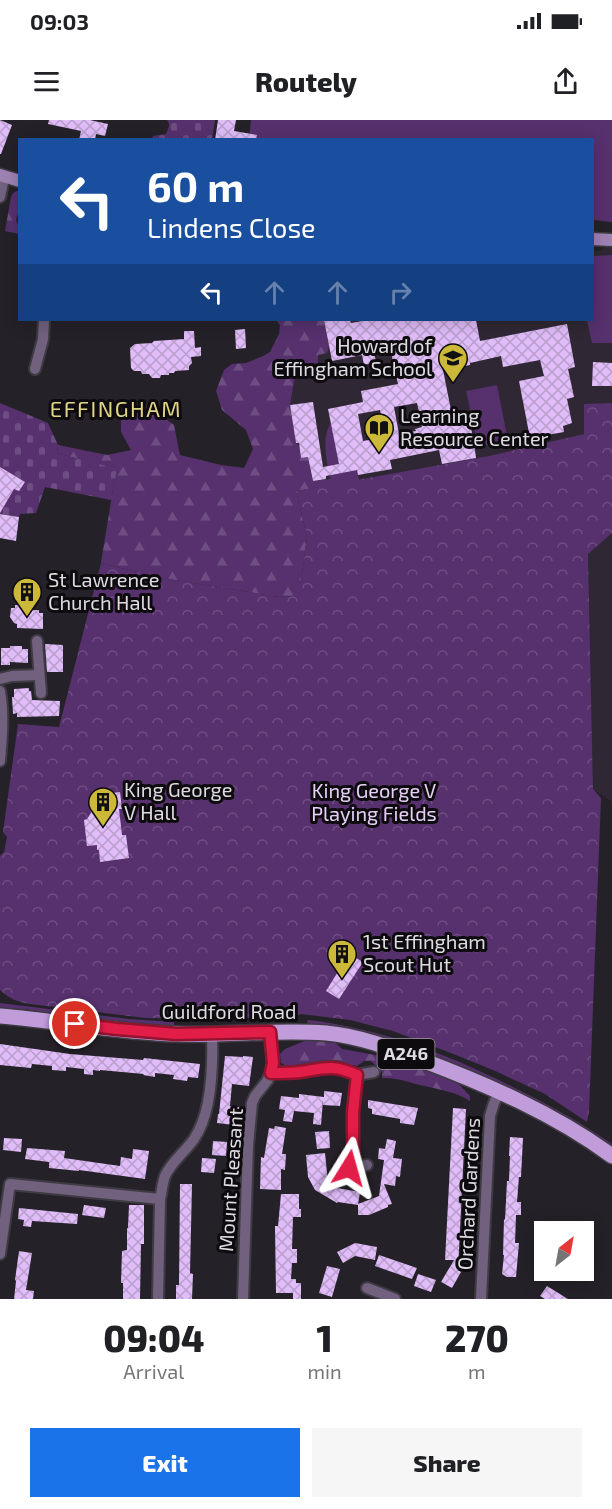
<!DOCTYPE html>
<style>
:root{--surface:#fff;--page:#f6f6f6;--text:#202124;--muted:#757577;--accent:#1a73e8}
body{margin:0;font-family:"Exo 2",sans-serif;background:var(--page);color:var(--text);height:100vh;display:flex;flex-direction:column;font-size:22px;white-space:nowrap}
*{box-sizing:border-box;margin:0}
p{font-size:20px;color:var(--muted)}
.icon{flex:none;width:33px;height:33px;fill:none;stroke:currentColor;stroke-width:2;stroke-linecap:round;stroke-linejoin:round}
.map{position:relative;height:1179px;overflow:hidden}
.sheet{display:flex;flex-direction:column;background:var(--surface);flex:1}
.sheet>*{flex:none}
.hud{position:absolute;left:18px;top:18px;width:576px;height:183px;border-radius:0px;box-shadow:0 3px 15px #0003;background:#1a4fa0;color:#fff;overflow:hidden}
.needle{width:39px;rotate:31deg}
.buttons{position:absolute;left:534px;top:1101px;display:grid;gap:12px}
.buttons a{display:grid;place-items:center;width:60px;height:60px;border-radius:0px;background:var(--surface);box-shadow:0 3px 15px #0003;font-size:30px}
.pin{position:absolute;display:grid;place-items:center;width:51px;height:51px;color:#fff;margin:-26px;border:3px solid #fff;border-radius:50%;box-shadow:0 2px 6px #0007}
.me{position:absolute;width:66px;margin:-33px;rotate:8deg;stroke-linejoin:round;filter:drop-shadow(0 0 4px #0008)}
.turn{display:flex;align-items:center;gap:21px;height:126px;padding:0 30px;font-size:27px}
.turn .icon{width:78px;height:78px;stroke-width:2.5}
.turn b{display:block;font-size:42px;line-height:51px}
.lanes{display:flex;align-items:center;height:57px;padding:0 30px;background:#0003;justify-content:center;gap:30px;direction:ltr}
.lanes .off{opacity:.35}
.eta{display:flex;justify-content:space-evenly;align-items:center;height:102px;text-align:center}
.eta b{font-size:36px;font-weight:800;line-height:42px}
.button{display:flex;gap:12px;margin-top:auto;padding:12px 30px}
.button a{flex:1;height:69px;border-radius:0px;background:var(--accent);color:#fff;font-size:24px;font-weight:800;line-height:69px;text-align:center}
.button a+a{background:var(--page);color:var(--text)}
.status{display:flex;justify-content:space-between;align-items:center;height:42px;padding:0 30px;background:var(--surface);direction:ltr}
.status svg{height:16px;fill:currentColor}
header{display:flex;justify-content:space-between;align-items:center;height:78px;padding:0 30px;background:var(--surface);font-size:27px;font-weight:800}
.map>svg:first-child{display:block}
</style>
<div class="status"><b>09:03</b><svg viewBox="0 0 49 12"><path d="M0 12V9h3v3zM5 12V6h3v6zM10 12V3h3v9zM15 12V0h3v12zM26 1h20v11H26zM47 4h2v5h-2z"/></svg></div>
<header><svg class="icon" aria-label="menu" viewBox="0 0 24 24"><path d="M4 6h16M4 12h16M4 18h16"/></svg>Routely<svg class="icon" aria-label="share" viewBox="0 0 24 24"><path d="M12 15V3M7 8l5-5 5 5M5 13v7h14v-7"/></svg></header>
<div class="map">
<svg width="612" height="1179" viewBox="0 0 612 1179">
<defs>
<pattern id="forest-firs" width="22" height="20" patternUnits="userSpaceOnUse" patternTransform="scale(1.5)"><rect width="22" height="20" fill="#56316d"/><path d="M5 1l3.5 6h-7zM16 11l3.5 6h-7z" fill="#6e4e82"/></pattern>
<pattern id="cemetery-stones" width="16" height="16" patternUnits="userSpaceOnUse" patternTransform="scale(1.5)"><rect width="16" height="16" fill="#56316d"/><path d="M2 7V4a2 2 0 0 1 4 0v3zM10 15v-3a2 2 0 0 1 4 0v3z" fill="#6e4e82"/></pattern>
<pattern id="park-crowns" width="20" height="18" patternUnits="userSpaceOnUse" patternTransform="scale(1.5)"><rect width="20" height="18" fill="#56316d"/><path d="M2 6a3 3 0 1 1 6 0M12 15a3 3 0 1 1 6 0" fill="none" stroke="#6e4e82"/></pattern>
<pattern id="building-cross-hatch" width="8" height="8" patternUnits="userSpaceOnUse" patternTransform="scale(1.5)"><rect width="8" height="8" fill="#e0bcf9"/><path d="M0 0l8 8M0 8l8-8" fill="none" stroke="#b99ecc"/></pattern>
</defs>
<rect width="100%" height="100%" fill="#252128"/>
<g fill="#2f2834">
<polygon points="607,126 612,126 612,283 584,284 584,314 489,336 296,371 299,327 296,323 290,285 305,200 592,200 593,131 599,131"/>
<polygon points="612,413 612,682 593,669 588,434"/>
</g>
<g fill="#56316d">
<polygon points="251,0 612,0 612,102 593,100 592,20 249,20"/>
<polygon points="612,135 612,223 592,223 587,200 592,200 593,136"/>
<polygon points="497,265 508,321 478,327 466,271"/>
<path d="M 331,303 L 357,350 L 359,360 L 332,365 C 328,348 320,318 331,303 Z"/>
<polygon points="0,883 129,899 174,902 174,908 104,902 25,889 0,888"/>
<path d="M 309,900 C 380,909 445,933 509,965 C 544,982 577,1000 609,1022 L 612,1024 L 612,1029 L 547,989 L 308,905 L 307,901 Z"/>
</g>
<g fill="url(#forest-firs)">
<polygon points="19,70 19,91 16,100 19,107 19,114 5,111 11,77 13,73"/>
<polygon points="276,200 324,200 329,226 327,233 318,235 318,243 297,245 290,285 296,323 299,326 301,338 317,336 317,348 310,349 313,361 331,359 332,365 296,371 307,417 301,461 297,476 279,477 157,457 101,443 116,350 57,333 58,325 107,335 131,330 121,312 121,298 134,283 150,287 174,305 180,335 221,345 244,348 253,329 246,310 222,290 216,271 224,250 232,244 246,243 263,236 270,232 279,214 280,205"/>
<path d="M 307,920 L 336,923 L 342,929 L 381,936 L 415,946 L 455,960 L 470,976 L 470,981 C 456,972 441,970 425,966 C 410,963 397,957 382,958 L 382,952 L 371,941 L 364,941 L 357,946 L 331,941 L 290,948 L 281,943 L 280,934 L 285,929 Z"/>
</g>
<g fill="url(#cemetery-stones)">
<path d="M 167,0 L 215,0 L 212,19 L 152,19 L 153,16 L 166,14 C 168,8 171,5 167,0 Z"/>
<polygon points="0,283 48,303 58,325 57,333 117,349 111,380 45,367 36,393 20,394 19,397 0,394"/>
</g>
<path fill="url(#park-crowns)" d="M 612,283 L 612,413 L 588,434 L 593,669 L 601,678 L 589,992 L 587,1002 L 545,974 L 493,950 L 456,935 L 393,911 L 350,900 L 301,894 L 294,897 L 199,899 L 146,898 L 30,884 C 18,882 9,879 0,870 L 0,736 L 4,732 L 7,717 L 3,712 L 18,604 L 59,607 L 101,443 L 157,457 L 279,477 L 296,476 L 301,461 L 307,417 L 296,371 L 489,336 L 584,314 L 584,284 Z"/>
<g fill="url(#building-cross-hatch)" fill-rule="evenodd">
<polygon points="0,0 12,5 1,34 0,34"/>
<polygon points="49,0 90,0 108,4 105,16 96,14 95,20 79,20 81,11 48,4"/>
<polygon points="218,0 236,0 234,11 257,15 256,20 215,20"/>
<path d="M 324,200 L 350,200 L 351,203 L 368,200 L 476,200 L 480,221 L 567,204 L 575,247 L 568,249 L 574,277 L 567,279 L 572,303 L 563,306 L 564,312 L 530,318 L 519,261 L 544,256 L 540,240 L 503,247 L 501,236 L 470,243 L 470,245 L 443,250 L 453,300 L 469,298 L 474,323 L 476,338 L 442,344 L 439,330 L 390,340 L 392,349 L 358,355 L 357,350 L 326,356 L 326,359 L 313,361 L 308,337 L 301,338 L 299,323 L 296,323 L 290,285 L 313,282 L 323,347 L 339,344 L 328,289 L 363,282 L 361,271 L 398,264 L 390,228 L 374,232 L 376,242 L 364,245 L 362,235 L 332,241 ZM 417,283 L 422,307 L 415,309 L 416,311 L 399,314 L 394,287 ZM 380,290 L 385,317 L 363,321 L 358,294 Z"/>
<polygon points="245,209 246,228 236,229 235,210"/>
<polygon points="184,211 194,211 195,228 201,227 201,236 191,237 192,243 189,246 189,250 175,251 174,253 169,253 169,255 161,255 160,258 152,258 149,254 142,254 141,251 134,251 131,248 130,228 135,224 152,223 154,221 184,219"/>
<polygon points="593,242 612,243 612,266 592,266"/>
<polygon points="0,347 25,362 19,371 14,369 0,393"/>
<polygon points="0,394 19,397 16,421 0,418"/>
<polygon points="15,485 25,485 25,490 39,490 39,493 43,493 43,509 17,508 17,504 14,503 10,497 11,488 15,488"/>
<polygon points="45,524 63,525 63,552 47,552"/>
<polygon points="10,526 22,526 22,529 28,529 28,543 10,542 10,545 1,545 1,528 10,528"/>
<polygon points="29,568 29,571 31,571 32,580 60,581 59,596 17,597 17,593 13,594 12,577 14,577 14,569"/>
<polygon points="120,672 122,689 119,689 122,715 126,715 129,738 100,742 99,730 97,730 97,725 87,726 84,700 87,699 91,693 89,676"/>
<polygon points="349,834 363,842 339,879 326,871"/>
<polygon points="0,924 70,934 143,940 144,938 200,944 198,958 188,957 187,961 173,959 174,955 155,953 155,957 143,955 144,954 100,950 100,951 93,950 93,955 84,954 84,949 66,947 66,951 52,950 52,946 32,944 31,948 0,945"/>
<polygon points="225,936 243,937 243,936 253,937 249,966 232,964 230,986 244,988 242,1006 217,1003 218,994 219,994"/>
<polygon points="324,971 342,973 340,986 323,985 323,980 321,1005 313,1004 314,993 294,991 292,1002 283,1001 285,990 279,989 281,976 299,978 299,974 324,977"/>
<polygon points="368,980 418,988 414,1005 400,1003 400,999 372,994 372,989 368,988"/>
<polygon points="453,988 466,989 458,1150 461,1152 452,1168 441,1162 454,1140 445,1140"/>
<polygon points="275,1006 286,1008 282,1034 286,1034 285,1050 281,1049 281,1070 260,1069 261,1037 264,1038 269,1008 274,1009"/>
<polygon points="329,1011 330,1028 317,1029 315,1012"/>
<polygon points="510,1017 523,1018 521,1057 519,1057 517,1082 521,1082 521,1095 516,1095 515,1123 519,1123 516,1157 507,1157 502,1154 504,1135 503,1135 504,1099 505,1100 507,1061 509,1061 510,1036 509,1036"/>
<polygon points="4,1018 22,1019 21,1032 3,1030"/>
<polygon points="387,1019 396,1021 393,1038 402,1039 400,1057 396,1056 395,1066 384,1064 392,1084 388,1085 388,1087 369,1095 358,1095 358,1084 379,1076 384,1040 378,1039 379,1028 385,1029"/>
<polygon points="213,1021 227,1022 226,1036 212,1035"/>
<polygon points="27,1028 65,1031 64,1038 120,1046 121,1037 132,1039 133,1029 149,1031 145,1059 79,1050 79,1051 49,1048 49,1042 25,1039"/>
<polygon points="325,1033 328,1062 337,1068 360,1072 358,1085 338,1082 337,1083 315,1070 308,1057 306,1035"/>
<polygon points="202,1038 216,1039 214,1053 201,1052"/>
<polygon points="180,1064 192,1064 190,1153 193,1154 192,1179 176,1179 176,1165 179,1165"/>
<polygon points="281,1074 299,1074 299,1089 301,1089 301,1097 293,1097 292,1129 297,1129 297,1143 292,1143 291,1159 296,1159 296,1163 301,1163 301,1179 293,1179 293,1173 276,1173 275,1106 278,1106"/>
<polygon points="84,1085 106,1088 104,1098 82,1095"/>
<polygon points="129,1085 144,1085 144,1124 141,1124 140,1179 123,1179 123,1163 121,1163 122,1131 127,1130 127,1108 128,1108"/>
<polygon points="19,1088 78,1094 77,1104 32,1101 31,1107 23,1106 24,1100 18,1099"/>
<polygon points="355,1123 377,1127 375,1140 355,1136 343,1143 337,1132"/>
<polygon points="19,1131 32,1133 26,1170 34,1171 33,1179 14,1179 16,1161 15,1160"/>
<polygon points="379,1135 417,1148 412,1159 375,1146"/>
<polygon points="327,1146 340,1149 332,1177 319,1173"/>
<polygon points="418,1154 436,1160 431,1172 414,1166"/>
<polygon points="547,1166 568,1179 545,1179 540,1176"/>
</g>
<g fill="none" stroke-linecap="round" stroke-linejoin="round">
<g stroke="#3f3b42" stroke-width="14">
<g id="street">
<polyline points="0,77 4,58"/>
<polyline points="35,249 43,219 44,200"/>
<polyline points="37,521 41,573"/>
<polyline points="0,559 12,556 39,555"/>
<path d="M 0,571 C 4,594 2,618 0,641"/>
<polyline points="271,953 295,952 325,947 337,947 357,955 374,952"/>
<polyline points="353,1048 353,992 357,955"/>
<polyline points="340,1050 367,1045"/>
<polyline points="0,1134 10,1064 160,1079"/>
<polyline points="367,1168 395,1179"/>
<path d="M 158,1179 L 160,1079 C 162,1072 162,1064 165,1056 C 171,1042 185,1032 194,1019 C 212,993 213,945 212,914"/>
<polyline points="243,1179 248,1025 252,983 255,976 267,961 271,953 273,943 270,912"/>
<polyline points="481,1179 490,996 494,983 499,972"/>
</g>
</g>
<g stroke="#3f3b42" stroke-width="15">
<g id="secondary">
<polyline points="0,55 20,61"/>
<polyline points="592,119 612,120"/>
</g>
</g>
<g stroke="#3f3b42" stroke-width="18">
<path id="primary" d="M 0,896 C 59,901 117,912 176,914 C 226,916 276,909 326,913 C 359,916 391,928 422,940 C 488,965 555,994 612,1036"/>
</g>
<use href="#street" stroke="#71607e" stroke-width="10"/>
<use href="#secondary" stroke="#9e82b3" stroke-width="12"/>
<use href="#primary" stroke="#c19cdb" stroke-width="15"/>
</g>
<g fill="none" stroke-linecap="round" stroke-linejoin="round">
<g stroke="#92132f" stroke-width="15">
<path id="route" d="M 75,904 L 117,909 L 177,914 L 270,912 L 273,943 L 271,953 C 281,953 291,953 300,952 C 325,948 333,944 357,955 L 353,992 L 353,1048 L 349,1048"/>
</g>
<use href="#route" stroke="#e11d48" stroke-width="10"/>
</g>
<defs>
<g id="school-pin" transform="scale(1.5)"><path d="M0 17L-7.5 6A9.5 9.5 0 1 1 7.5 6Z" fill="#ccb939" stroke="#0d0b0e"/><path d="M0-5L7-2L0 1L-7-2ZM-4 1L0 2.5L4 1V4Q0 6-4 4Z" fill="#111"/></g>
<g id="library-pin" transform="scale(1.5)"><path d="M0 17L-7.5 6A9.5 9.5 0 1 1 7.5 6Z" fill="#ccb939" stroke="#0d0b0e"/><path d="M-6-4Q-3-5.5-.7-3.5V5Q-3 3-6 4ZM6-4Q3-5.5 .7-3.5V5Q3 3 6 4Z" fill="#111"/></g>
<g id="building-pin" transform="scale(1.5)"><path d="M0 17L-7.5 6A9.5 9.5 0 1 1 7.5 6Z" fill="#ccb939" stroke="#0d0b0e"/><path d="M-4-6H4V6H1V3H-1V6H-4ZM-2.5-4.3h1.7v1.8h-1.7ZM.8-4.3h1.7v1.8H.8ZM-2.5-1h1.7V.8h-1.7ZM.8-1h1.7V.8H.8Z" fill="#111"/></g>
</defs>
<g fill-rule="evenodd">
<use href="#school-pin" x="453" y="238"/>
<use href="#library-pin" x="379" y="308"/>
<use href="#building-pin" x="27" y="472"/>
<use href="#building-pin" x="103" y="682"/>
<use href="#building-pin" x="342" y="834"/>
</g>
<g text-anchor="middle" stroke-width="6" stroke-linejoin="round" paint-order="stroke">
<rect fill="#0d0b0e" stroke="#a09da2" stroke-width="1.5" x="377.5" y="919" width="57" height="30" rx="4.5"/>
<g font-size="18" font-weight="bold" fill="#dfdce1">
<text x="406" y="940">A246</text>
</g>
<g font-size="20" fill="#dfdce1" stroke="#0d0b0e" text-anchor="start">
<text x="432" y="233" text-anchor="end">Howard of<tspan x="432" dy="23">Effingham School</tspan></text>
<text x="400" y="303">Learning<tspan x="400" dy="23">Resource Center</tspan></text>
<text x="48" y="467">St Lawrence<tspan x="48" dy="23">Church Hall</tspan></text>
<text x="124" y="677">King George<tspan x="124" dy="23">V Hall</tspan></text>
<text x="363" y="829">1st Effingham<tspan x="363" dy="23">Scout Hut</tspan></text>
</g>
<g font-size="20" fill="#e6d0f7" stroke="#0d0b0e">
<text x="374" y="678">King George V<tspan x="374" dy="23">Playing Fields</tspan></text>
</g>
<g font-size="20" fill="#dfdce1" stroke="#0d0b0e">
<text x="229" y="899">Guildford Road</text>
<text transform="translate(231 1060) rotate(-86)" y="7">Mount Pleasant</text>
<text transform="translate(469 1074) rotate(-87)" y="7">Orchard Gardens</text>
</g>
<g font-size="22" letter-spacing="1.5" fill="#e0d486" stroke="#0d0b0e">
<text x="116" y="297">EFFINGHAM</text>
</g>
</g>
</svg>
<div class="buttons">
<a><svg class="needle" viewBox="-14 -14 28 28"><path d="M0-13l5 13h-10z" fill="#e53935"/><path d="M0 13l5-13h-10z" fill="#757577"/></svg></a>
</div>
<div class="pin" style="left:75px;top:904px;background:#d93025"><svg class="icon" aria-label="arrive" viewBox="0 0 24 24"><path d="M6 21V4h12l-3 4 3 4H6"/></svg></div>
<svg class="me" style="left:349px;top:1048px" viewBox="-20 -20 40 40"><path d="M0-17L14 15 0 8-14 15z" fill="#e11d48" stroke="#fff" stroke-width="4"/></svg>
<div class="hud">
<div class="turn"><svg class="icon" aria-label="left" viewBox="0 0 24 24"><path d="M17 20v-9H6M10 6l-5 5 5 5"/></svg><div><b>60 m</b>Lindens Close</div></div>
<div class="lanes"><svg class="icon" aria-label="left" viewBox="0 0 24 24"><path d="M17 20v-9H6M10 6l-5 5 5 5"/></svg><svg class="icon off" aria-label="ahead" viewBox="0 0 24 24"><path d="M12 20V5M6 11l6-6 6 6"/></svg><svg class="icon off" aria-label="ahead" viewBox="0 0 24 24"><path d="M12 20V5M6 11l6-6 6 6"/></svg><svg class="icon off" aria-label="right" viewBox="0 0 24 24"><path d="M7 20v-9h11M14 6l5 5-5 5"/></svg></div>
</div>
</div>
<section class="sheet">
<div class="eta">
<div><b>09:04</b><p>Arrival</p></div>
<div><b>1</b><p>min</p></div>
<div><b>270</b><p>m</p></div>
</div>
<div class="button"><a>Exit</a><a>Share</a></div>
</section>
